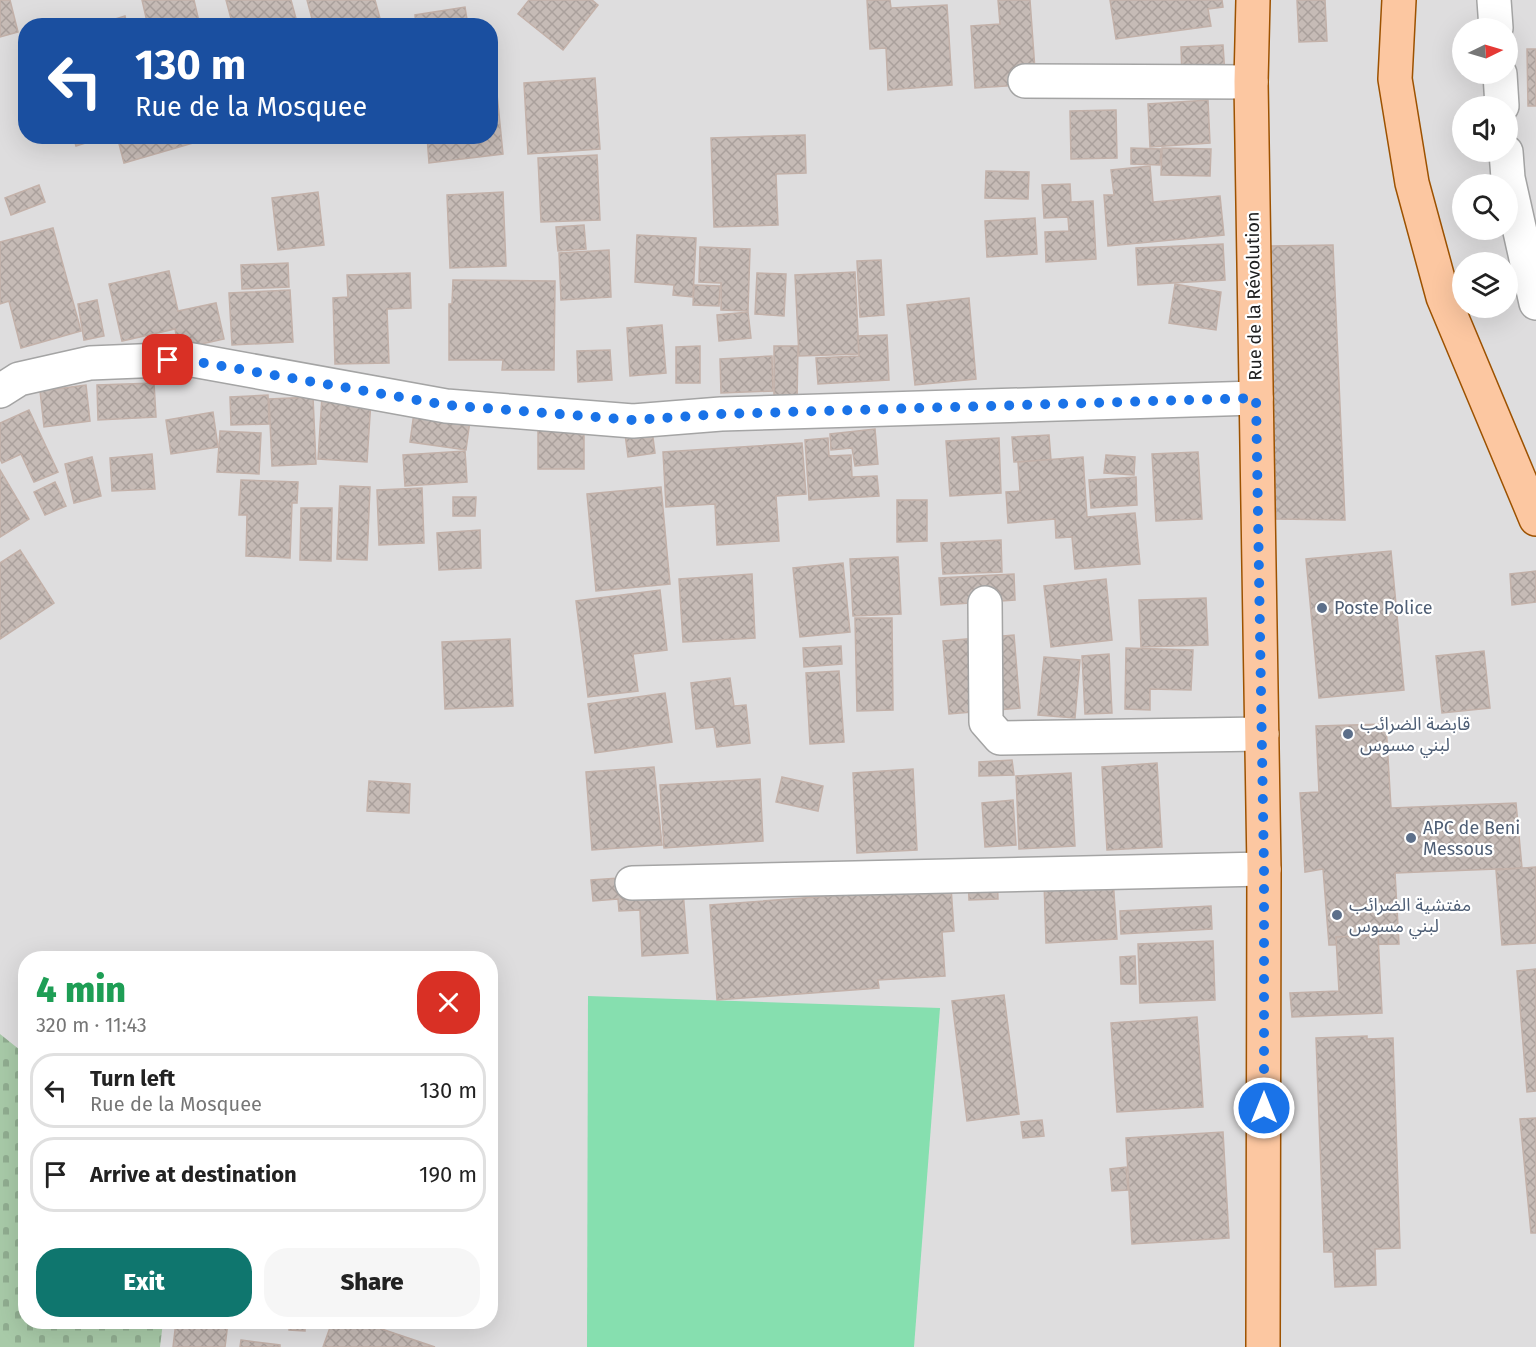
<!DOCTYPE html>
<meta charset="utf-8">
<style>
:root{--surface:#fff;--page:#f6f6f6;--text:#222;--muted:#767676;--line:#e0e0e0;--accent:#0f766e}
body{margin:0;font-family:"Fira Sans","Noto Sans Arabic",sans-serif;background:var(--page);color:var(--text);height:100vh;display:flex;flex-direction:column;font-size:22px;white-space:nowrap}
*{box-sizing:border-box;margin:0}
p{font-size:20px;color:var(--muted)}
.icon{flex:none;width:33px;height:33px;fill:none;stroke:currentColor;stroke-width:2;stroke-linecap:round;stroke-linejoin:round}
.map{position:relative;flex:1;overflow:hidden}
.panel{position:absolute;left:18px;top:951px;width:480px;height:378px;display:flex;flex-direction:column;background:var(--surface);border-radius:24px;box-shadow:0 6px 24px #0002}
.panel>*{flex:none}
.hud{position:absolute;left:18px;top:18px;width:480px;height:126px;border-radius:24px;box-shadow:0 6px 24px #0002;background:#1a4fa0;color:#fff;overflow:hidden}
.needle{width:39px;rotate:85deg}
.tools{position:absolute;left:1452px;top:18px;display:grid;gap:12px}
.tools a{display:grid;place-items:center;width:66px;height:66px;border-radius:50%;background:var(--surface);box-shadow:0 6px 24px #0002;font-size:30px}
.pin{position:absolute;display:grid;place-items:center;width:51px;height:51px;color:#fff;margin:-26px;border-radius:12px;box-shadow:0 3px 9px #0006}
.me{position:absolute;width:66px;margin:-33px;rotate:0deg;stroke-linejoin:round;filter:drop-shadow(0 0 4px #0008)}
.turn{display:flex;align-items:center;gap:21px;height:126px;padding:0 18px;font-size:27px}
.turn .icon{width:78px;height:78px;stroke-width:2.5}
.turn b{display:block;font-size:42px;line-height:51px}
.round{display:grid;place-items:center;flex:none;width:63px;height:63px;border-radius:24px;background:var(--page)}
.headline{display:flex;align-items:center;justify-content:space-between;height:102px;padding:0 18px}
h1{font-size:36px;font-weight:800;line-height:45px;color:#1e9e55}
.cta{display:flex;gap:12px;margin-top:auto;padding:12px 18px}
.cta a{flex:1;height:69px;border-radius:24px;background:var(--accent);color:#fff;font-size:24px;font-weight:800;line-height:69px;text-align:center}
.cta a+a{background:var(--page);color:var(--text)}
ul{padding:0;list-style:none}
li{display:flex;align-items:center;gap:18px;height:75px;margin:0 12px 9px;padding:0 6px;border:3px solid var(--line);border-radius:24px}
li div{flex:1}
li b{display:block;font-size:22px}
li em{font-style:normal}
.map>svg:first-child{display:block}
</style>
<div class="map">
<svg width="1536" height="1347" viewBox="0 0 1536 1347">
<defs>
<pattern id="cemetery-stones" width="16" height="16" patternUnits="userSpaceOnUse" patternTransform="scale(1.5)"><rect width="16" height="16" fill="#a8caa8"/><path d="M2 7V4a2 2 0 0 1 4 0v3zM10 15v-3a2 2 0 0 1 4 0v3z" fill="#90ad90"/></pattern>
<pattern id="building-cross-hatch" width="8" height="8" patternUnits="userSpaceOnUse" patternTransform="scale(1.5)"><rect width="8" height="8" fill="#c6bbb6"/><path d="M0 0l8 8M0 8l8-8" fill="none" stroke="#aaa09c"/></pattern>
</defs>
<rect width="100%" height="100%" fill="#f1ece7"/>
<path fill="#deddde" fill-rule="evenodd" d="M 0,0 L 1536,0 L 1536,1347 L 0,1347 ZM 26,26 L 490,26 L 490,136 L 26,136 ZM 1462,28 L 1508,28 L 1508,74 L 1462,74 ZM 1462,106 L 1508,106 L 1508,152 L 1462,152 ZM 1462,184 L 1508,184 L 1508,230 L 1462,230 ZM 1462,262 L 1508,262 L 1508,308 L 1462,308 ZM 26,958 L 490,958 L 490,1322 L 26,1322 Z"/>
<polygon fill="url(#cemetery-stones)" points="0,1034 25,1054 26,1322 163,1322 160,1347 0,1347"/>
<polygon fill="#86dfaf" points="588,996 940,1008 914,1347 587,1347"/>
<g fill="url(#building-cross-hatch)" stroke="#c3b1a9" stroke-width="1.5">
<polygon points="0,0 10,0 18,32 0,37"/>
<polygon points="142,0 194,0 200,26 148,26"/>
<polygon points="226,0 291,0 298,26 233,26"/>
<polygon points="307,0 375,0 382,26 314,26"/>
<polygon points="529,0 592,0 598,5 563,50 518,14"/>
<polygon points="867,0 890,0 891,8 947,5 952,85 888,90 886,48 870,49"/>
<polygon points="998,0 1030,0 1036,84 975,88 971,26 1000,24"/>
<polygon points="1110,0 1222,0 1223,7 1208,9 1211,26 1116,39"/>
<polygon points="1297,0 1325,0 1327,41 1299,42"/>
<polygon points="465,7 468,26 416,26 415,15"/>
<polygon points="125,16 127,26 93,26"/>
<polygon points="1223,45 1225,75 1182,78 1181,47"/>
<polygon points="1527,49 1536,49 1536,106 1528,106"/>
<polygon points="595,78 600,149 528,154 524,83"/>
<polygon points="497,94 503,154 429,163 427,136 490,136 490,95"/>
<polygon points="1208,100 1210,143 1150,147 1148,104"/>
<polygon points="1116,110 1117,158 1071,159 1070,111"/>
<polygon points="805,135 806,173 776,174 778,225 714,227 711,138"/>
<polygon points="73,136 97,136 98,139 76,146"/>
<polygon points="117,136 199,136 200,141 124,163"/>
<polygon points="1131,148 1161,149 1160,165 1131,164"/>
<polygon points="1162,148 1211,149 1210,176 1161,175"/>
<polygon points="597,155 600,220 541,222 538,158"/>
<polygon points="1150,166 1153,202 1220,196 1224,235 1108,246 1104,195 1114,195 1111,170"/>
<polygon points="986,171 1029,172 1028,199 985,198"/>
<polygon points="1070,184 1071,202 1093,201 1096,259 1046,262 1045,232 1069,231 1068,217 1044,218 1042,185"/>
<polygon points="39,185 45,202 11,215 5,198"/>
<polygon points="318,192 324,245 278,250 272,198"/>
<polygon points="503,192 506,266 450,268 447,195"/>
<polygon points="1035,218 1037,254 987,257 985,221"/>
<polygon points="584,225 586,249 558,251 556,227"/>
<polygon points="53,228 81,331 21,348 9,301 0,304 0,242"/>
<polygon points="637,235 696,238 693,297 673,295 674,285 635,282"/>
<polygon points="1223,244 1225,280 1138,285 1136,248"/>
<polygon points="1333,245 1345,520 1276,519 1269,246"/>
<polygon points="700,247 750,249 748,311 721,310 721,283 699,282"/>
<polygon points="609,250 611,297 561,300 559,253"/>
<polygon points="881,260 884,315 860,317 857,261"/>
<polygon points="288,263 289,287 242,289 241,265"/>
<polygon points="169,271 178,311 216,303 224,339 179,349 175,329 122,341 109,284"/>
<polygon points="855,272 859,354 799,356 795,275"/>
<polygon points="410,273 411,308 387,309 389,363 335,364 333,298 348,297 347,275"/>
<polygon points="757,273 786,274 784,316 755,314"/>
<polygon points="453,280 555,281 554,370 502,370 503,360 449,360 449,304 452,304"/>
<polygon points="1175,284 1221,292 1216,330 1169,323"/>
<polygon points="694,285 720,286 719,306 693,305"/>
<polygon points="290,290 293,342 232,345 229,293"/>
<polygon points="969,298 976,379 915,385 907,305"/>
<polygon points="97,300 104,336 84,340 78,304"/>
<polygon points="748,312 751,338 719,341 717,315"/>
<polygon points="662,325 666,373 630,376 627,328"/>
<polygon points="887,335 889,380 818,384 816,358 859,356 858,336"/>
<polygon points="700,346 700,383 676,383 676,347"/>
<polygon points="774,346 798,346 797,401 774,400"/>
<polygon points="610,350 612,380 578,382 577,351"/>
<polygon points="772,356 773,391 721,393 720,359"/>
<polygon points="154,383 156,417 98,420 97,385"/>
<polygon points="86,385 90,421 44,427 40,391"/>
<polygon points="268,395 269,424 231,425 230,397"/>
<polygon points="322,396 371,400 367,462 318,459"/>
<polygon points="313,397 316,464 272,466 269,399"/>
<polygon points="415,405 471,413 466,450 410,442"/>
<polygon points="29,410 58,472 34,482 21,454 2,463 0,459 0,423"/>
<polygon points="538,411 584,412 584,469 538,469"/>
<polygon points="213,412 218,447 171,454 166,420"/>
<polygon points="875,429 878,464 855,466 852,448 831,450 830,434"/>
<polygon points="652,430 655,453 628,457 625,434"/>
<polygon points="220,431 261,433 259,474 217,472"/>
<polygon points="1049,435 1051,460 1014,462 1012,437"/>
<polygon points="828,438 829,456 851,455 852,477 877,476 879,496 809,500 805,440"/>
<polygon points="999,438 1001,493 950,496 946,441"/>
<polygon points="802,443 806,494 776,496 779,541 717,545 715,504 666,507 663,452"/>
<polygon points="465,451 467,482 405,486 403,455"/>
<polygon points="1198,452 1202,519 1156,521 1152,454"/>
<polygon points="152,454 155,489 112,491 110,458"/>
<polygon points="1106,455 1135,457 1134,475 1104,473"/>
<polygon points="92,457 101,496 74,503 65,464"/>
<polygon points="1083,457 1087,517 1135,513 1140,564 1075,569 1072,537 1056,538 1055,519 1008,523 1006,492 1020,491 1018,462"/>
<polygon points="0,470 29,519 0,537"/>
<polygon points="1136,477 1137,505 1091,508 1089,480"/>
<polygon points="241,480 298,482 297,503 292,503 290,558 246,556 247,515 239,515"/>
<polygon points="55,482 66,506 45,515 34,492"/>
<polygon points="340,486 370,487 367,560 337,559"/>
<polygon points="661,487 670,584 596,591 587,494"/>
<polygon points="422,488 424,543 379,545 377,490"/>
<polygon points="453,497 476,497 475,516 453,516"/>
<polygon points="897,500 927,500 927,541 897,542"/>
<polygon points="301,508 332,508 331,561 300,560"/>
<polygon points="480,530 481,568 439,570 437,533"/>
<polygon points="1001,540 1002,572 943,574 941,543"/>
<polygon points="20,550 54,603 0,639 0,563"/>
<polygon points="1391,551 1404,690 1319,698 1306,559"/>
<polygon points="898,557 901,614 853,616 850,559"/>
<polygon points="843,563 850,632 800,637 793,568"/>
<polygon points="1536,571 1536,602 1512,605 1510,574"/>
<polygon points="752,574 755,638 683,642 679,579"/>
<polygon points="1014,574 1015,600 941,605 939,578"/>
<polygon points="1106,579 1112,640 1051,647 1044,586"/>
<polygon points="660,590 667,650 633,654 638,691 588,697 576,601"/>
<polygon points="1206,598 1208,645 1141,647 1139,600"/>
<polygon points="855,618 892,618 893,710 857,711"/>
<polygon points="1014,635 1020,708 949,714 943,641"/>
<polygon points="510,639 513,706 445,709 442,642"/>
<polygon points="841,646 842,664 804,667 803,648"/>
<polygon points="1126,648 1193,650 1191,690 1150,689 1150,710 1125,709"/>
<polygon points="1484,651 1490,708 1442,713 1436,656"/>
<polygon points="1109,654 1112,713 1085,714 1082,656"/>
<polygon points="1044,657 1080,660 1075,718 1038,715"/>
<polygon points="839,671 844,742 810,744 806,673"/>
<polygon points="730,678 734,706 746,705 750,743 717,747 714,727 696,729 691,683"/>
<polygon points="665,693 672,742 595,753 588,704"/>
<polygon points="1386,724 1391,808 1516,803 1522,868 1395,873 1399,944 1329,945 1323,869 1305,872 1300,793 1319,792 1316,726"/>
<polygon points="1012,760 1014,775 979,776 979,762"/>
<polygon points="1157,763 1162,847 1107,850 1102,767"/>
<polygon points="654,767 662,845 592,850 586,772"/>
<polygon points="913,769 917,850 857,853 853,773"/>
<polygon points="1071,773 1075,846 1019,849 1016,776"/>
<polygon points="782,777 823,786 818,811 776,802"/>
<polygon points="760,779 763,841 664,848 660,785"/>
<polygon points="369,781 410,784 409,813 367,811"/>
<polygon points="1013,800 1016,845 985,847 982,803"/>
<polygon points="1536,867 1536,943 1502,945 1496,870"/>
<polygon points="997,871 998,899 969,900 968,872"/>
<polygon points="619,878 620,895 683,891 688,953 642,956 640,910 619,911 618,899 593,901 591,880"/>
<polygon points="1113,878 1117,939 1046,943 1044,881"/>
<polygon points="951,887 954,931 942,932 945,976 878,980 879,988 717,1000 710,905"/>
<polygon points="1211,906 1212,929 1121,934 1120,911"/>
<polygon points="1378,935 1382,1013 1292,1017 1290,993 1339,991 1336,937"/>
<polygon points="1213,941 1215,1000 1140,1003 1138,944"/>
<polygon points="1135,956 1136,984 1121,984 1120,957"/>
<polygon points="1536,969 1536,1091 1527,1092 1517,971"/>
<polygon points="1004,995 1019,1114 967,1121 952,1001"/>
<polygon points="1197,1017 1203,1107 1117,1112 1111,1023"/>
<polygon points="1367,1036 1367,1039 1393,1038 1400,1248 1375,1249 1376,1285 1335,1287 1333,1252 1324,1252 1316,1038"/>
<polygon points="1536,1118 1536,1233 1531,1233 1520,1119"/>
<polygon points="1042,1120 1044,1136 1023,1138 1021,1122"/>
<polygon points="1223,1132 1229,1238 1132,1244 1126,1138"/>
<polygon points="1126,1167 1128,1190 1112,1191 1110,1169"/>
<polygon points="176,1322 228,1322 225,1347 173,1347"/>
<polygon points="238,1322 285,1322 284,1327"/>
<polygon points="289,1322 305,1322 305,1331 289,1330"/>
<polygon points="332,1322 361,1322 435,1347 323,1347"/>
<polygon points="241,1340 280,1345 280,1347 240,1347"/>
</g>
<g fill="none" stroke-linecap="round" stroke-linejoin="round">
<g stroke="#a4a4a4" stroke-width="36">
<g id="minor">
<polyline points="1494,0 1496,28"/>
<polyline points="1500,74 1502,106"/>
<polyline points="1025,81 1251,82"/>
<polyline points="1506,152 1508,178 1536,303"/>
<polyline points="0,391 19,379 90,363 187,359 446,406 633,421 721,414 1256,398"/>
<polyline points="985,603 986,722 1000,738 1262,734"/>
<polyline points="632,883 1264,869"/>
</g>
</g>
<g stroke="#9d5200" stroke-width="36">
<g id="major">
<polyline points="1253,0 1251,82 1264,869 1263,1347"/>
<polyline points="1399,0 1395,79 1412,183 1443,297 1536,519"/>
</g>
</g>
<use href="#minor" stroke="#fff" stroke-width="33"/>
<use href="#major" stroke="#fcc7a1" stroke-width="33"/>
</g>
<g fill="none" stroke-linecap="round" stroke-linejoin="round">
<polyline stroke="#1a73e8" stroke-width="10" stroke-dasharray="0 18" points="168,360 187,360 446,405 633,420 721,414 1256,398 1264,869 1264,1108"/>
</g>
<g fill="#5c6f8a" stroke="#fff" stroke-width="2">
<circle cx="1322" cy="608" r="6"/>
<circle cx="1348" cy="734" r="6"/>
<circle cx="1411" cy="838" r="6"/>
<circle cx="1337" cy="915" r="6"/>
</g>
<g text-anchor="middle" stroke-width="4.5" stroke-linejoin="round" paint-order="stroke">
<g font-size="18" fill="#202020" stroke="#fff">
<text transform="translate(1254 296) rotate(-91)" y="6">Rue de la Révolution</text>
</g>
<g font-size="18" fill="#4e5e75" stroke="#fff" text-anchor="start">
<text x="1334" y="614">Poste Police</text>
<text x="1360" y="730">قابضة الضرائب<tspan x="1360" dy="21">لبني مسوس</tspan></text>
<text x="1423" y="834">APC de Beni<tspan x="1423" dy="21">Messous</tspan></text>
<text x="1349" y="911">مفتشية الضرائب<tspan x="1349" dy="21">لبني مسوس</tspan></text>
</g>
</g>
</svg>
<div class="tools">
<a><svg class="needle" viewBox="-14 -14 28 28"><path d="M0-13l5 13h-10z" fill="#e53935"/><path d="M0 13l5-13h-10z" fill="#767676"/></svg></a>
<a><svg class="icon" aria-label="sound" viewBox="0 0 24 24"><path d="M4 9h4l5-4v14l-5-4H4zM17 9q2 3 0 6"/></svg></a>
<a><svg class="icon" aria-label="search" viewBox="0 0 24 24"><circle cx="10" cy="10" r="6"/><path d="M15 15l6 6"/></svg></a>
<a><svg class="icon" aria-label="layers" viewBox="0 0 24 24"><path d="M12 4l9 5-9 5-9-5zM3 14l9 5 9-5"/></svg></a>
</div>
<div class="pin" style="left:168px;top:360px;background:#d93025"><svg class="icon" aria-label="arrive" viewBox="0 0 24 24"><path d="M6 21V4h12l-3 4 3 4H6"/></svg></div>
<svg class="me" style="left:1264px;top:1108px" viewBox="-20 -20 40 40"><circle r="17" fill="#1a73e8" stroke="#fff" stroke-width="3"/><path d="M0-11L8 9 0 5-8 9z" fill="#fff"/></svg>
<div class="hud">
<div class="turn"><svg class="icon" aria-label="left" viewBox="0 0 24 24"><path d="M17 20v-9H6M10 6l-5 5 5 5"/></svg><div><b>130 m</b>Rue de la Mosquee</div></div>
</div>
<section class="panel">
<div class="headline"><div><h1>4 min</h1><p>320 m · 11:43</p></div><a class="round" style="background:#d93025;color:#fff"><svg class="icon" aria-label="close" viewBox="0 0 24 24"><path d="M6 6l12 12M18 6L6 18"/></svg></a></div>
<ul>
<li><svg class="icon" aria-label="left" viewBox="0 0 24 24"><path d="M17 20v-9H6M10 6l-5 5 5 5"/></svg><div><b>Turn left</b><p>Rue de la Mosquee</p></div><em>130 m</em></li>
<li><svg class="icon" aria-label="arrive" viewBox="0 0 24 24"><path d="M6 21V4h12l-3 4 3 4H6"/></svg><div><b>Arrive at destination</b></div><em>190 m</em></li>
</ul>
<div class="cta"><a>Exit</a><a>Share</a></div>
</section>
</div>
